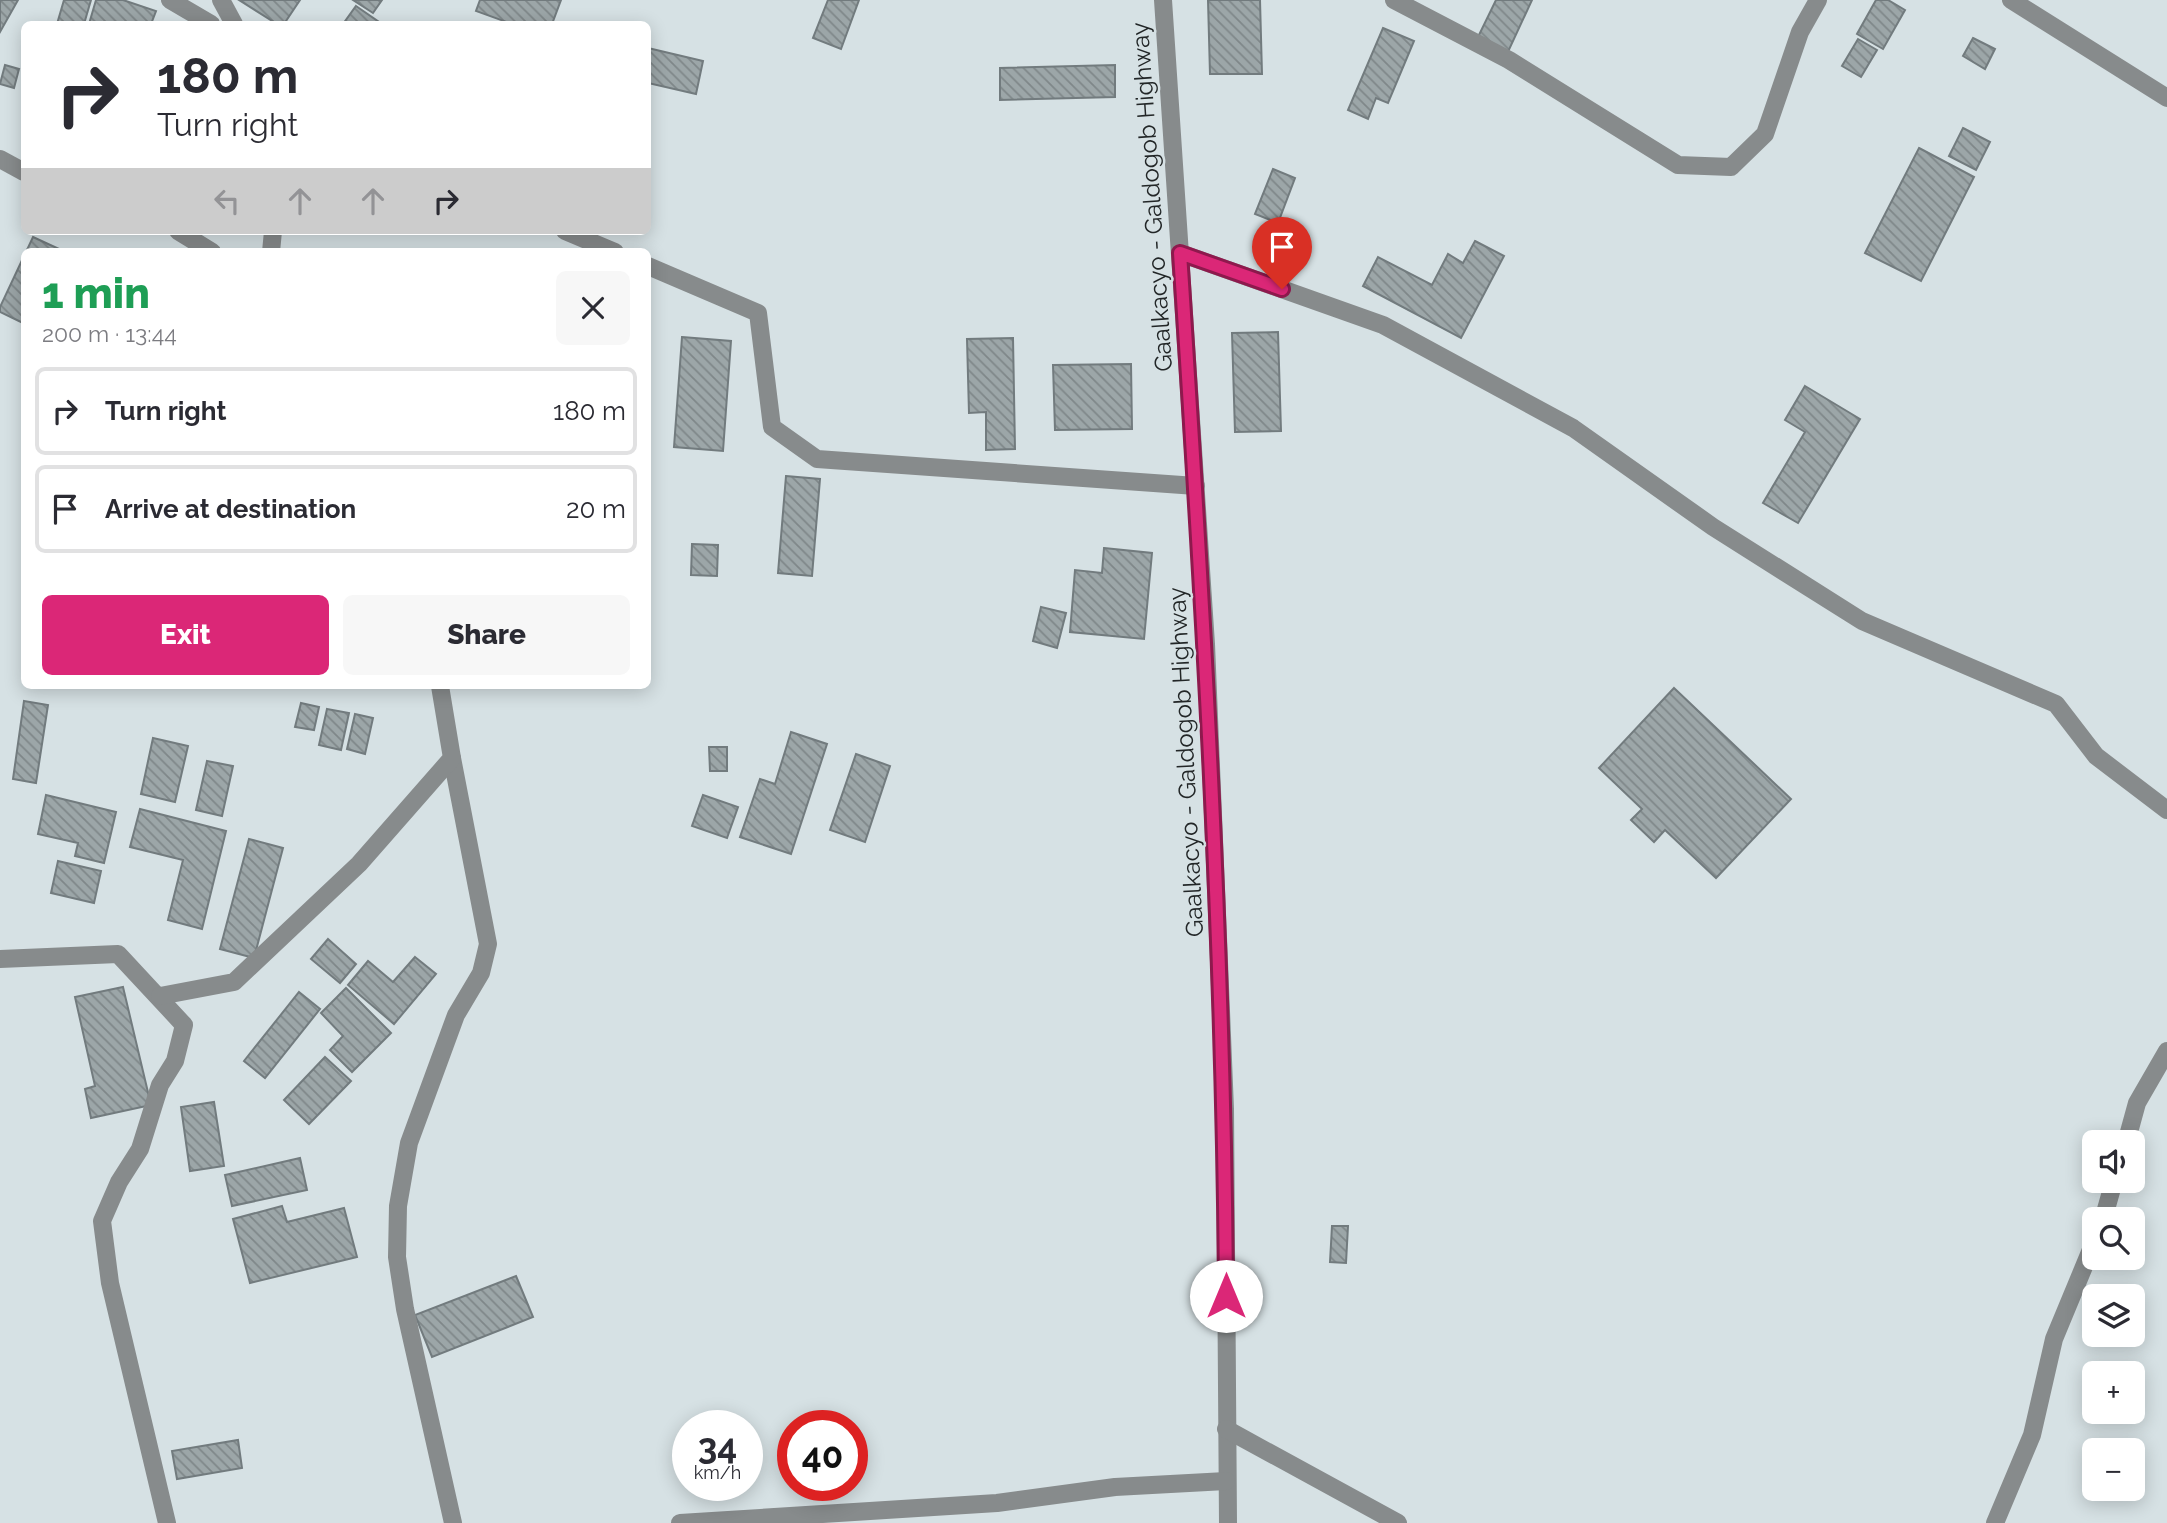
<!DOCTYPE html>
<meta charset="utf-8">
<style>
:root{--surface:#fff;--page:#f7f7f7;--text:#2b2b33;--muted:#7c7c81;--line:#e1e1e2;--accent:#db2777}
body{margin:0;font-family:Raleway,sans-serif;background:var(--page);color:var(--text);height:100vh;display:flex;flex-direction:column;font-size:26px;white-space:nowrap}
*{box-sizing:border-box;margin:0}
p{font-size:23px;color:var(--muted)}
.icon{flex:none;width:38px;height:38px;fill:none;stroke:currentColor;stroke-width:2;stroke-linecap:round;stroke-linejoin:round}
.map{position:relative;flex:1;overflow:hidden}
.panel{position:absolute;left:21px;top:248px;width:630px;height:441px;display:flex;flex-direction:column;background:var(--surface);border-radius:10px;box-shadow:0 4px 18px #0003}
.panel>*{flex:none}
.top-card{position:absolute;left:21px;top:21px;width:630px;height:214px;border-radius:10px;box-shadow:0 4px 18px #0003;background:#fff;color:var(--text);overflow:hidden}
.controls{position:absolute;left:2082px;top:1130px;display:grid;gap:14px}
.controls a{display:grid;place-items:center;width:63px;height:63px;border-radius:10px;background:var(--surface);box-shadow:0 4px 18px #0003;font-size:35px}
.speed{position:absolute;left:672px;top:1410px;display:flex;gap:14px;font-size:35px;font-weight:700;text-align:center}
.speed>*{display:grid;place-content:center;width:91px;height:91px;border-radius:50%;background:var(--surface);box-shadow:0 4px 18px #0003;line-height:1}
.speed small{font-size:18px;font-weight:400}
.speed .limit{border:10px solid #d22;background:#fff;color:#111}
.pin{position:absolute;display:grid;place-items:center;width:60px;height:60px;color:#fff;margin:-72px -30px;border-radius:50% 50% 50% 0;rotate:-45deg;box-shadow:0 0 7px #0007}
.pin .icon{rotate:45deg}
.me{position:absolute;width:77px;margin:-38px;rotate:0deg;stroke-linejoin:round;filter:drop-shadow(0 0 5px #0008)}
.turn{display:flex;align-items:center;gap:24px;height:147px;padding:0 21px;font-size:32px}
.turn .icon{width:91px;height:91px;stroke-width:2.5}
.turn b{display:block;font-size:49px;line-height:60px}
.lanes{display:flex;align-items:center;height:66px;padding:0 21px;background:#0003;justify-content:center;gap:35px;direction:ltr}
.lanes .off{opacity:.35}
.round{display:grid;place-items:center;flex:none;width:74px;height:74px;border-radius:10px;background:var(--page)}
.headline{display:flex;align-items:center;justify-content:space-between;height:119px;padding:0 21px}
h1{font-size:42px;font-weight:800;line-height:52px;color:#1e9e55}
.primary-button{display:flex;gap:14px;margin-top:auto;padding:14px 21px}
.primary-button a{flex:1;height:80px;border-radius:10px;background:var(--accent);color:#fff;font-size:28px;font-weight:800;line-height:80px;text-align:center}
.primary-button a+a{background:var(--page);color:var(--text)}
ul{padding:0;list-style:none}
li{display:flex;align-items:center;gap:21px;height:88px;margin:0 14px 10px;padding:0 7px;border:4px solid var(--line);border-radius:10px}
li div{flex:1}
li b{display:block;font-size:26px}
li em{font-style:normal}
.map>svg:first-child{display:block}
</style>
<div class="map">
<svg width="2167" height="1523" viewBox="0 0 2167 1523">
<defs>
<pattern id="building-back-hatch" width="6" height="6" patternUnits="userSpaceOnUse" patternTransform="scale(1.75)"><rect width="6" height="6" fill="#9ca6a8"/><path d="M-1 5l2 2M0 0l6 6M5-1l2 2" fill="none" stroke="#7f8789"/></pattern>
</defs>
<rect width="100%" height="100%" fill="#d6e1e4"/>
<g fill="url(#building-back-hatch)" stroke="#727b7e" stroke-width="2">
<polygon points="0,0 18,0 0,32"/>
<polygon points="64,0 91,0 84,24 57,24"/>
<polygon points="96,0 123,0 156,11 151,24 89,24"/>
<polygon points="239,0 300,0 284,24 277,24"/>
<polygon points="353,0 382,0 373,13"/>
<polygon points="480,0 561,0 552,24 512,24 476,11"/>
<polygon points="828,0 859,0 841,49 813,38"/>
<polygon points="1208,0 1260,0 1262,74 1210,74"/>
<polygon points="1496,0 1532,0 1507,54 1477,39"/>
<polygon points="1876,0 1888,0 1905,10 1883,49 1857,34"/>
<polygon points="356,6 379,22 377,24 343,24"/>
<polygon points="1383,28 1414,41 1388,103 1376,98 1368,119 1348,110"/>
<polygon points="1973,38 1995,49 1985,69 1963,56"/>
<polygon points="1858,39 1877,50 1861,77 1842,66"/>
<polygon points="648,48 703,61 696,94 648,83"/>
<polygon points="5,65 19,69 14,88 0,84"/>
<polygon points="1115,65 1115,97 1000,100 1000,68"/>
<polygon points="1963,128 1990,142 1976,170 1949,156"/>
<polygon points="1919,148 1974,177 1921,281 1865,253"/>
<polygon points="1273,169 1295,178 1278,223 1255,214"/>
<polygon points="33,237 59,249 57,252 26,252"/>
<polygon points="1475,241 1504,256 1461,338 1363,286 1378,257 1432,285 1448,254 1463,263"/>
<polygon points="24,256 24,319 23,323 0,312 0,307"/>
<polygon points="1278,332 1281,431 1235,432 1232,333"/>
<polygon points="682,337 731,341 723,451 674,447"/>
<polygon points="1013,338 1015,449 986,450 986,412 969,413 967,339"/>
<polygon points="1131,364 1132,429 1055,430 1053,365"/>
<polygon points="1805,386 1860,419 1798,523 1763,503 1805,432 1785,420"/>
<polygon points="786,476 820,479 812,576 778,573"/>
<polygon points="692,544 718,545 717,576 691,575"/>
<polygon points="1104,548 1152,553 1144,639 1070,632 1075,570 1102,573"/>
<polygon points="1041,607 1066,613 1057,648 1033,641"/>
<polygon points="1674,688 1791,799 1716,878 1665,830 1654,842 1631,820 1642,809 1599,768"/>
<polygon points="24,701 48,705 36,783 13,779"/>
<polygon points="301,703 319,707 314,730 295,727"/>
<polygon points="327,709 349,713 341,750 319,745"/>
<polygon points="355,714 373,718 365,754 347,749"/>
<polygon points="791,732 827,744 791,854 740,837 760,779 775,784"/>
<polygon points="153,738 188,746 175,802 141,794"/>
<polygon points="709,747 727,747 727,771 710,771"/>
<polygon points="856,754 890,766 865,842 830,830"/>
<polygon points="207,761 233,766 222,816 196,810"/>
<polygon points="46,795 116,812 104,863 75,856 78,843 38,834"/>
<polygon points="703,795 738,807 727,838 692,826"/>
<polygon points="140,809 226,831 202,929 168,920 183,860 130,847"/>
<polygon points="249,839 283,848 254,958 220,949"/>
<polygon points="58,861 101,871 94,903 51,893"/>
<polygon points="328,939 356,964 340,983 311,959"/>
<polygon points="415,957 436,974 394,1024 348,985 368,961 393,982"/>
<polygon points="123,987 151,1105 91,1118 85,1089 95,1086 75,997"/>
<polygon points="346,988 391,1033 352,1072 330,1050 343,1036 321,1013"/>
<polygon points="299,992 320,1009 265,1078 244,1061"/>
<polygon points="325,1057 351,1081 309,1124 284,1100"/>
<polygon points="214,1102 224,1166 190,1171 181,1107"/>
<polygon points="300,1158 307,1190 232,1206 225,1175"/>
<polygon points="282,1206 287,1222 344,1208 357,1257 250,1283 233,1219"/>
<polygon points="1332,1226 1348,1226 1346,1263 1330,1262"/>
<polygon points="516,1276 533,1317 432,1357 415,1315"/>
<polygon points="238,1440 242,1468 177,1479 172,1451"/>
</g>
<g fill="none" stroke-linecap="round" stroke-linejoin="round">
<g stroke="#878b8c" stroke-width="18">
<polyline points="170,0 211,24"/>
<polyline points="221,0 234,24"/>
<polyline points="1163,0 1206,644 1225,1109 1228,1523"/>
<polyline points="1394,0 1509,60 1678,165 1731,167 1765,134 1800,32 1818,0"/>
<polyline points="2011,0 2167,98"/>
<polyline points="0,159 24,172"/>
<polyline points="178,231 212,252"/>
<polyline points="565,231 615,252"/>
<polyline points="271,252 273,231"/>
<polyline points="1180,253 1383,325 1573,428 1713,527 1862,621 2056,704 2096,756 2167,810"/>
<polyline points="648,266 758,313 772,427 817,459 1196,486"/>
<polyline points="452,758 488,944 481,973 456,1015 409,1143 398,1206 397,1257 405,1309 453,1523"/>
<polyline points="0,959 118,954 184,1025 175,1061 160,1085 140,1149 119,1182 102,1221 110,1283 167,1523"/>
<polyline points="160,996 234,982 359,864 452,758 440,686"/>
<polyline points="2126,1143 2137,1103 2167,1051"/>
<polyline points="2103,1220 2114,1181"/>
<polyline points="1226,1429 1398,1523"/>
<polyline points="680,1523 997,1503 1115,1487 1226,1481"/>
<polyline points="1995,1523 2032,1435 2054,1339 2095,1240"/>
</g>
</g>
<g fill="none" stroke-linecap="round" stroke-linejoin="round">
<g stroke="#8e194d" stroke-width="18">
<path id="route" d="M 1226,1296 C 1224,948 1203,601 1180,253 L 1282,289"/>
</g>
<use href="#route" stroke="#db2777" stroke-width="12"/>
</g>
<g text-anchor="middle" stroke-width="5" stroke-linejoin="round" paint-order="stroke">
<g font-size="24" fill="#222627" stroke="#d6e1e4">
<text transform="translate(1152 197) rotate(-94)" y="8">Gaalkacyo - Galdogob Highway</text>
<text transform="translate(1186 762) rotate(-93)" y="8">Gaalkacyo - Galdogob Highway</text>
</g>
</g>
</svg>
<div class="controls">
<a><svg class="icon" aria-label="sound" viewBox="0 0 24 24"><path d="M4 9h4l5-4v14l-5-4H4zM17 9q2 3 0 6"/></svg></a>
<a><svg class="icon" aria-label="search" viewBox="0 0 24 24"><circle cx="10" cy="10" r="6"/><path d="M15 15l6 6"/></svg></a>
<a><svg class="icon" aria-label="layers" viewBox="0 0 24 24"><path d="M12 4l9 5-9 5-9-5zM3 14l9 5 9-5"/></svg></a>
<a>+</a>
<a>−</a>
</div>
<div class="speed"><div>34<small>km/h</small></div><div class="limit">40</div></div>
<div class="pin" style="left:1282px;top:289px;background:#d93025"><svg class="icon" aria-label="arrive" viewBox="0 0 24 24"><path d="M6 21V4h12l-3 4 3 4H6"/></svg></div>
<svg class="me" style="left:1226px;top:1296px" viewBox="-20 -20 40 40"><circle r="19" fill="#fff"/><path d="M0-13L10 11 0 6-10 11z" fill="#db2777"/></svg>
<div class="top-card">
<div class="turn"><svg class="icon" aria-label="right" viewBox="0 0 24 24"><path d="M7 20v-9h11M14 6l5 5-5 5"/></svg><div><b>180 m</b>Turn right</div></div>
<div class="lanes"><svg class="icon off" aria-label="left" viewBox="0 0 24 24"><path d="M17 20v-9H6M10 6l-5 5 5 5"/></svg><svg class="icon off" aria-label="ahead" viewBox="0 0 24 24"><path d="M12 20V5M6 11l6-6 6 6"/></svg><svg class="icon off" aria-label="ahead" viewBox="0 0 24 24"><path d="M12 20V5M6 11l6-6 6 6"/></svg><svg class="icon" aria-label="right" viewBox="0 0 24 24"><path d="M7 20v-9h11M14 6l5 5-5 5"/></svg></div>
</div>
<section class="panel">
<div class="headline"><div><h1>1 min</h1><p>200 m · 13:44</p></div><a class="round"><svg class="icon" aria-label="close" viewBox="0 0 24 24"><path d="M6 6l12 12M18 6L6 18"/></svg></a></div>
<ul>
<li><svg class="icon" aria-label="right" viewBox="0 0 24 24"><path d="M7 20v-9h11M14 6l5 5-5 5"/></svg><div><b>Turn right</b></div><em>180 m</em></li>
<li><svg class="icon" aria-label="arrive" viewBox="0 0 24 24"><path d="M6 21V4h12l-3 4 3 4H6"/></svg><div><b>Arrive at destination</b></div><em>20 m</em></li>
</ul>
<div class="primary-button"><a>Exit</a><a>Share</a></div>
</section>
</div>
